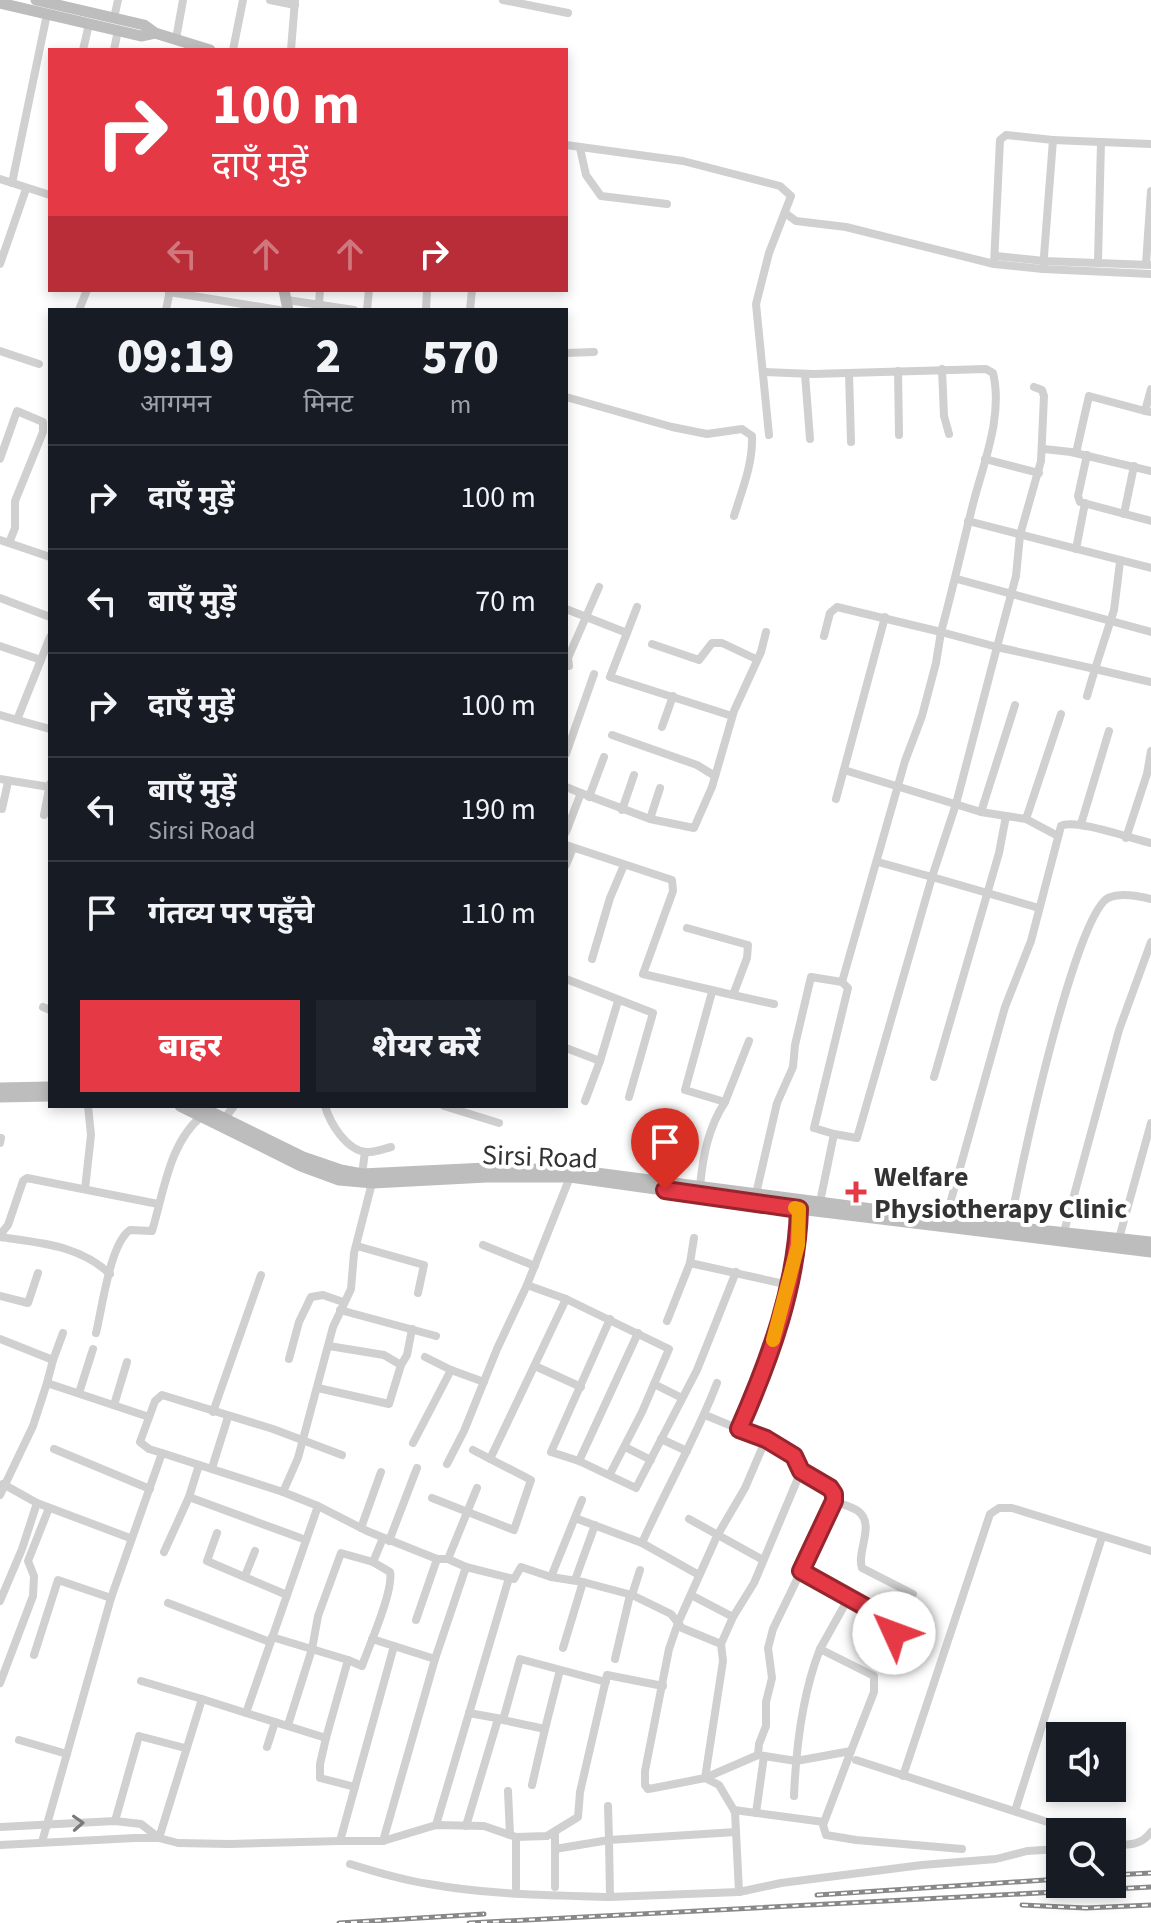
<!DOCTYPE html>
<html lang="hi">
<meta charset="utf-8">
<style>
:root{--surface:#171b24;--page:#20242c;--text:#f1f3f6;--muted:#9ea1a6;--line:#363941;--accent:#e63946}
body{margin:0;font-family:"Source Sans 3","Noto Sans Devanagari",sans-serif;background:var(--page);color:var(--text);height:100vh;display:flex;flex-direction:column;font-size:30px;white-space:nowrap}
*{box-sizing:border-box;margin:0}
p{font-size:26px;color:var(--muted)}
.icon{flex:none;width:44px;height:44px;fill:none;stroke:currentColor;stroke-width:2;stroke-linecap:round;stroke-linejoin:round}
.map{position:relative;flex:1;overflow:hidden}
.panel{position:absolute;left:48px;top:308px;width:520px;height:800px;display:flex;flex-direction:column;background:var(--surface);border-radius:0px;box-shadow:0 4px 12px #0003}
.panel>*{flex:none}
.hud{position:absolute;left:48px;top:48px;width:520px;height:244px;border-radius:0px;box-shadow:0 4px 12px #0003;background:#e63946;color:#fff;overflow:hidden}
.controls{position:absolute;left:1046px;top:1722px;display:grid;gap:16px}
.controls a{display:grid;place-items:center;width:80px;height:80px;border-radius:0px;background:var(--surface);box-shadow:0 4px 12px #0003;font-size:40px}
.pin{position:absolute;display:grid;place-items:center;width:68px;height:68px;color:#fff;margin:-82px -34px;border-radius:50% 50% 50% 0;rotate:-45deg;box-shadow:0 0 8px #0007}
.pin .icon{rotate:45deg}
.me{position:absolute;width:88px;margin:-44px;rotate:313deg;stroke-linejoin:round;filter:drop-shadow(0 0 6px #0008)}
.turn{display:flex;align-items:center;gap:28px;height:168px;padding:0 32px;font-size:36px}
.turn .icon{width:104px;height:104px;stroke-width:2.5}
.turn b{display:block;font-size:56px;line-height:68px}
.lanes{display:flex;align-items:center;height:76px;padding:0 32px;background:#0003;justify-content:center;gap:40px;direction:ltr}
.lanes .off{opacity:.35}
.eta{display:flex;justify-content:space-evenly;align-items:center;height:136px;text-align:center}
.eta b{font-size:48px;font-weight:800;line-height:56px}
.button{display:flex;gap:16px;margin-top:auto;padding:16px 32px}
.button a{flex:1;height:92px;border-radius:0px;background:var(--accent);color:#fff;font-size:32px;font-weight:800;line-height:92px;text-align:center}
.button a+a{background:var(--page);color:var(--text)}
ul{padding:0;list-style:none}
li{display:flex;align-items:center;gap:24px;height:104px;padding:0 32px;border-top:2px solid var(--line)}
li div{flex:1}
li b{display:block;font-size:30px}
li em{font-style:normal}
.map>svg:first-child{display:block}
</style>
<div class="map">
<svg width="1151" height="1923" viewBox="0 0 1151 1923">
<rect width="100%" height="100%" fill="#fff"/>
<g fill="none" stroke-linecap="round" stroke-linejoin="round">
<g stroke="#d0d0d0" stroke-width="8">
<polyline points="270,0 295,5"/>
<polyline points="503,0 568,13"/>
<polyline points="114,18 118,0"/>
<polyline points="176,39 183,0"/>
<polyline points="83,50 89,24"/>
<polyline points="114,50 118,30"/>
<polyline points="233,50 243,0"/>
<polyline points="291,50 295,0"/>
<polyline points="1053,140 1101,142 1098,261"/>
<polyline points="1101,142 1151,144"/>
<polyline points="566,145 683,161 780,186 791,196 769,253 756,304 769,435"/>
<polyline points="580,148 586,175 601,196 667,204"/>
<polyline points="0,179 50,195"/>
<polyline points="12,183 47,14"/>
<polyline points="785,213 796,221 846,227 994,264 1043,269 1151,274"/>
<polyline points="996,256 1044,261 1151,265"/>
<polyline points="0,264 26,189"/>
<polyline points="994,264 1000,140 1006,135 1053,140 1043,269"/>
<polyline points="1146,264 1151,191"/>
<polyline points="169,292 279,310"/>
<polyline points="287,300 354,310"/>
<polyline points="319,304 320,290"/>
<polyline points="79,310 87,290"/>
<polyline points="166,310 170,290"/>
<polyline points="367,310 369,290"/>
<polyline points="426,310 427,290"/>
<polyline points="470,310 472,290"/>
<polyline points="0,351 39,364"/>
<polyline points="566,353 594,352"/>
<polyline points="942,369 944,416 949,434"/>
<polyline points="898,371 899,435"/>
<path d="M 764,372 L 813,374 L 986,369 L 993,373 C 1004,418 981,469 971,512 C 961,552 952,592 941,632 L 837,607 L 830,613 L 824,636"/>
<polyline points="849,373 851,442"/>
<polyline points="805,374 810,439"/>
<polyline points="1151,389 1145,411 1151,412"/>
<path d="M 566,397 L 672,427 L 707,434 L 742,429 L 752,436 C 753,464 742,490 734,516"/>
<polyline points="1044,449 1071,452 1151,471"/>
<polyline points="1076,453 1089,396 1145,411"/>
<polyline points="1087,455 1078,496 1080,502 1151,521"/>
<polyline points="0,459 17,411 43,422 43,432 15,501 15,528 9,543"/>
<polyline points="985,459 1039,473"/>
<polyline points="1124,514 1134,466"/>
<polyline points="968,521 1151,568"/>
<polyline points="0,540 50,557"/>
<polyline points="1076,549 1085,503"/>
<polyline points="957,579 1151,632"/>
<polyline points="0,598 50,617"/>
<polyline points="637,607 610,677 732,716"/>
<polyline points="566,609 627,633"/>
<polyline points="652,644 699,660 712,643 722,643 756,659"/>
<polyline points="0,646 41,660"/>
<polyline points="569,666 568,658 599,587"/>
<polyline points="1087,696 1095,669 1151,682"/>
<polyline points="0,715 50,729"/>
<polyline points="17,720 50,637"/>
<polyline points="662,727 673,696"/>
<polyline points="612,735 697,765 715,776"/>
<polyline points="566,754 594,674"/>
<polyline points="844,770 981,812 1006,816"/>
<polyline points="0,779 49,787"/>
<polyline points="566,787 581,793"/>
<polyline points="589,797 604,757"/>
<polyline points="836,799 885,617"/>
<polyline points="2,809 8,782"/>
<polyline points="622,810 634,775"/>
<polyline points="981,812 1015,705"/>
<polyline points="44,815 50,784"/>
<polyline points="650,819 660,788"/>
<polyline points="1026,819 1058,836"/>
<polyline points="1081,824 1109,731"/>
<polyline points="566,832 581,793 650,819 694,828 712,787 734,711 761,652 766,632"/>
<polyline points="1126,838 1147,774 1151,751"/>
<polyline points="566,845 672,880 673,891 643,974 733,995 747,958 748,945 687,928"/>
<polyline points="878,862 932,877 956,804 997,647 1095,669 1114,610 1120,562"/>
<polyline points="566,865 573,848"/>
<polyline points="592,959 610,898 624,865"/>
<polyline points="566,979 653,1013 629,1097"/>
<polyline points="842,982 905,761 922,716 936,663 941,632 997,647 1016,576 1020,535 1041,461 1044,396 1042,390 1034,387"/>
<polyline points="733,995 774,1004"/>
<polyline points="43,1007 50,1010"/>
<polyline points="566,1048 600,1061 618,1001"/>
<polyline points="934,1077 999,853 1006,816 1026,819 1061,714"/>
<polyline points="585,1101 600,1061"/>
<polyline points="725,1102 749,1041"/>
<path d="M 325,1106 C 330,1123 346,1150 366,1152 C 374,1153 383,1149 391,1147"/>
<polyline points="444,1106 499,1123"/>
<polyline points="225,1118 234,1106"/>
<polyline points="0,1143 1,1138"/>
<polyline points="362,1174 365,1152"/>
<path d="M 700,1186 C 703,1156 708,1128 725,1102 L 685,1090 L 712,992"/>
<polyline points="85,1189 91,1135 88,1106"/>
<polyline points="756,1194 777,1103 793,1067 795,1045 811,977 842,982 848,988 814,1128 834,1134"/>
<polyline points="820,1202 834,1134 857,1138 932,877 1039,908"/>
<path d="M 799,1209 C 797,1286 769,1359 739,1429 L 766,1439 L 794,1456 L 801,1471 L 830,1488 L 834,1494 L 834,1501 L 801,1571 L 893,1623 L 894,1633 L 888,1642"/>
<path d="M 946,1218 L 1005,1007 L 1031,941 L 1061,826 C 1074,818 1132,839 1151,843"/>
<path d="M 1010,1227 C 1018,1178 1074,917 1108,898 C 1121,892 1139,896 1151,899"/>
<polyline points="1064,1232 1119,1030 1151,942"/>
<polyline points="0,1235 8,1225 23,1181 27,1178 158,1204"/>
<path d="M 0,1237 C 40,1243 79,1245 110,1274"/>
<polyline points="1118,1242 1151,1123"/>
<polyline points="483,1245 535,1266"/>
<polyline points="357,1246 424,1265 418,1293"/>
<polyline points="690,1263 694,1238"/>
<polyline points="527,1285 566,1299"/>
<polyline points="0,1296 28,1303 38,1273"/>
<polyline points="340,1310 436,1336"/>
<polyline points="610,1319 551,1452 579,1461 636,1488 697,1370 736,1272"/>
<polyline points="667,1321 690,1263 789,1285"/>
<path d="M 96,1333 C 102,1309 110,1243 130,1230 L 152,1231 C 164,1192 169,1142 203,1115"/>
<polyline points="0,1339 53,1360 47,1383"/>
<polyline points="425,1357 451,1370"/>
<polyline points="289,1359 299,1322 311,1297 323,1295 343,1302"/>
<polyline points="53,1360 63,1333"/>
<polyline points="401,1365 407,1355 412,1329"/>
<polyline points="535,1366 581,1387"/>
<polyline points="654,1384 682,1398"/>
<polyline points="318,1388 389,1404 401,1365 384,1355 329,1346"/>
<polyline points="79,1393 93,1349"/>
<polyline points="114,1405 127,1362"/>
<polyline points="213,1412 261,1275"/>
<polyline points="705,1415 739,1429"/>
<polyline points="661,1439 687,1451"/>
<polyline points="413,1443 451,1370 484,1382"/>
<polyline points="625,1447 651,1460"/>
<polyline points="54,1449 150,1489"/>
<polyline points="162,1453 149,1449 140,1442 155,1401 162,1395 273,1429 342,1455"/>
<polyline points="490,1459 566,1299 669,1349 642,1412 610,1474"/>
<polyline points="579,1461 638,1333"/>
<polyline points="447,1464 464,1431 497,1349 527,1285 570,1177"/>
<polyline points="212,1468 228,1417"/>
<polyline points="3,1484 37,1503 130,1538"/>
<polyline points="0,1495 33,1426 47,1383 149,1417"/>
<polyline points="189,1497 306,1540"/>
<polyline points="432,1498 514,1530 531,1480 473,1450"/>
<path d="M 834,1501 C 841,1504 852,1507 858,1511 C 876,1524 856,1552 862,1568 L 913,1594"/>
<polyline points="318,1506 367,1531 437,1559"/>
<polyline points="575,1518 642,1543"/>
<polyline points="689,1519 763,1560"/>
<polyline points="361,1528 381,1472"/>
<polyline points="217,1533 207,1561 287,1595"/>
<polyline points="389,1541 417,1468"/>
<polyline points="164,1552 189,1497 199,1465"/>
<polyline points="466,1567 514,1579 521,1567 551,1577 583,1582 632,1595 671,1614 682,1628 721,1644 723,1661 705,1778 719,1785 735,1812 739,1892"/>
<polyline points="801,1571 773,1629 768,1648 772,1678 766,1702 766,1726 759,1744 758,1755 796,1761 851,1751 874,1692 874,1676 820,1649 848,1599"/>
<path d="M 699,1575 L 642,1543 C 666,1489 696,1438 717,1383"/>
<polyline points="245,1576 255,1551"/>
<polyline points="551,1577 582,1500"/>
<polyline points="575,1580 595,1525"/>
<polyline points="632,1595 640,1570"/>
<polyline points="691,1595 733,1617"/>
<polyline points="0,1601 22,1549 37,1503"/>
<polyline points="168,1603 270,1642"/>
<polyline points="416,1620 437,1559 448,1559 477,1488"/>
<polyline points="272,1637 348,1660"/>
<polyline points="372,1639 435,1659"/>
<polyline points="721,1644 733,1617 754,1583 801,1471"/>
<polyline points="394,1646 340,1841 383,1841 436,1825 484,1826 516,1837 547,1836 578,1817 580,1792 607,1675 663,1686"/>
<polyline points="563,1648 583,1582"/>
<polyline points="34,1655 58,1580 111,1598"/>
<polyline points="615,1659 630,1595"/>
<polyline points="560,1670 545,1729 503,1720 520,1659 606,1682"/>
<polyline points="141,1681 202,1699"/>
<polyline points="0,1683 33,1596 34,1576 28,1561 49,1508"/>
<path d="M 246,1713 L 326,1738 L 348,1660 L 362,1666 C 369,1646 394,1590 390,1572 L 373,1562 L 383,1538"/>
<polyline points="469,1713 502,1719"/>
<polyline points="288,1725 312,1649 318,1616 341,1553 373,1562"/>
<polyline points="326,1738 320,1764 320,1778 355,1787"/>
<polyline points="19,1740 67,1754"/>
<polyline points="267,1747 275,1722"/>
<polyline points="851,1751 823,1825 826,1835 856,1840 962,1849"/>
<polyline points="758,1755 705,1778 654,1788 648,1789 645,1785 645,1771 669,1649 678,1623 717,1536 745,1488 766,1439"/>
<polyline points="856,1760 1066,1828"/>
<polyline points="903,1776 990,1514 999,1508 1012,1508 1151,1551"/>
<polyline points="532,1785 545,1729"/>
<polyline points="508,1791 510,1835"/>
<path d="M 794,1796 C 796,1746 802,1695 820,1649"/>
<polyline points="734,1810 824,1822"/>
<polyline points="1015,1811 1102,1537"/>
<polyline points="756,1813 764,1756"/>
<polyline points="115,1821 139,1736 185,1748"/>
<polyline points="436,1825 509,1578"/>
<polyline points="466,1826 498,1719"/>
<polyline points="0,1827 115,1821 141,1824 159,1838"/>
<polyline points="736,1832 609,1840 610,1897 739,1892 781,1883 922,1865 996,1859 1027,1851 1060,1849"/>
<polyline points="555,1834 555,1887"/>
<polyline points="516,1837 516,1888"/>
<polyline points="159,1838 202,1699 246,1713 318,1506 283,1492 298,1458 333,1327 351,1289 354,1253 373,1179"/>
<polyline points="383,1841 435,1659 466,1567 448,1559"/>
<polyline points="42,1842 111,1598 162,1453 283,1492"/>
<polyline points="0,1845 135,1838 159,1838 178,1843 230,1844 340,1841"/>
<path d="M 1112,1845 C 1128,1845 1141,1846 1151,1832"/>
<polyline points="555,1849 609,1840 608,1806"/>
<path d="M 350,1864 C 376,1872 402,1880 429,1884 C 489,1895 549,1895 610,1897"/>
</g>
<g stroke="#bdbdbd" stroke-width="11">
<polyline points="36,0 144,25 155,33 210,50"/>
<polyline points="0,3 141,36 155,33"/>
<polyline points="284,290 288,310"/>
<polyline points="0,1088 50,1087"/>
<polyline points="0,1097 50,1096"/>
<polyline points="180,1106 301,1166 339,1180 373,1183 487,1177 570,1177 799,1209 1151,1252"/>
<polyline points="199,1106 303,1157 341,1170 362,1174 486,1168 573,1170 1010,1227 1151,1242"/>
</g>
<g stroke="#888" stroke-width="5">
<g id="rail">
<polyline points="1112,1875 1151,1873"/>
<polyline points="817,1895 1060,1879"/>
<polyline points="1022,1905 1086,1908 1151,1905"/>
<polyline points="339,1923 484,1914"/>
<polyline points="469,1923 1151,1887"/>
</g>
</g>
<use href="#rail" stroke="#fff" stroke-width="2" stroke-dasharray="6" stroke-linecap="butt"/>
</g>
<defs><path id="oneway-chevron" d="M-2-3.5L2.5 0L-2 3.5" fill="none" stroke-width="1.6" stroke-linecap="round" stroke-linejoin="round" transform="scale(2)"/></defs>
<use stroke="#7a7a7a" href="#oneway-chevron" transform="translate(78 1823) rotate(-3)"/>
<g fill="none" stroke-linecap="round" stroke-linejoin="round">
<g stroke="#96252e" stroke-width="20">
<path id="route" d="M 665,1190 L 799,1209 C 797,1285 770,1359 739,1429 L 766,1439 L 794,1456 L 801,1471 L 830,1488 L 834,1494 L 834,1501 L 801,1571 L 889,1620 L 893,1623 L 894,1633"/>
</g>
<use href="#route" stroke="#e63946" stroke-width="14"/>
<polyline stroke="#f59e0b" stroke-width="14" points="773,1340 798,1245 799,1209 795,1208"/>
</g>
<path fill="#e63946" stroke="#fff" stroke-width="3" d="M852 1180h8v8h8v8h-8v8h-8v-8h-8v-8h8z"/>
<g text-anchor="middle" stroke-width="8" stroke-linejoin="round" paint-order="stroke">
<g font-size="28" fill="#333" stroke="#fff">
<text transform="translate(540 1156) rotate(2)" y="10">Sirsi Road</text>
</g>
<g font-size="28" font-weight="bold" fill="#333" stroke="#fff" text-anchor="start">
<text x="874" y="1186">Welfare<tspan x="874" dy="32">Physiotherapy Clinic</tspan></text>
</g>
</g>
</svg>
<div class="controls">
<a><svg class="icon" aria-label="sound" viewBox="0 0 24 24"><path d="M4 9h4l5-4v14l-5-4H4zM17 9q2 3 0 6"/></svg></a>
<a><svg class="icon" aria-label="search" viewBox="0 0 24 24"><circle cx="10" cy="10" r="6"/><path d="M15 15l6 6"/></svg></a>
</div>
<div class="pin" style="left:665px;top:1190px;background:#d93025"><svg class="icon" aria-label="arrive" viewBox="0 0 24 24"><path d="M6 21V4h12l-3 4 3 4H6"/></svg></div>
<svg class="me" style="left:894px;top:1633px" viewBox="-20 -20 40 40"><circle r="19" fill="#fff"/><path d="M0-13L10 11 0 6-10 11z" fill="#e63946"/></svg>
<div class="hud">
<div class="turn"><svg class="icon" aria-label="right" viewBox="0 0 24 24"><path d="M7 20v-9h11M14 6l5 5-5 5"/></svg><div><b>100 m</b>दाएँ मुड़ें</div></div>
<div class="lanes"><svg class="icon off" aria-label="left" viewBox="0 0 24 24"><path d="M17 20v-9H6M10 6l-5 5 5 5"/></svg><svg class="icon off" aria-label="ahead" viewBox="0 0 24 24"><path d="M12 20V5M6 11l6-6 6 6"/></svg><svg class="icon off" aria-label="ahead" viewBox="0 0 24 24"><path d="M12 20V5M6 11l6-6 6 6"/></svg><svg class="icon" aria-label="right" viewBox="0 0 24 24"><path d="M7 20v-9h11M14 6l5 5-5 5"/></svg></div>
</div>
<section class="panel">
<div class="eta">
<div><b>09:19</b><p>आगमन</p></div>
<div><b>2</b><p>मिनट</p></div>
<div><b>570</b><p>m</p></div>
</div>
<ul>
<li><svg class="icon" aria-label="right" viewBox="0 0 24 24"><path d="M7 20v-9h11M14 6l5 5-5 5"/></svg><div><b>दाएँ मुड़ें</b></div><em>100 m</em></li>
<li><svg class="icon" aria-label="left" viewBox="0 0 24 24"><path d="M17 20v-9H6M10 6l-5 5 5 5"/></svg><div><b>बाएँ मुड़ें</b></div><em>70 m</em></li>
<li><svg class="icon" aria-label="right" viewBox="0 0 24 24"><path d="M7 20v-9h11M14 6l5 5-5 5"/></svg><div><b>दाएँ मुड़ें</b></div><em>100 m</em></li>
<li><svg class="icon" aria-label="left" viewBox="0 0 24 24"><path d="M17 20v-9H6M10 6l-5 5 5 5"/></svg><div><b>बाएँ मुड़ें</b><p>Sirsi Road</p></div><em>190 m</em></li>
<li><svg class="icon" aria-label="arrive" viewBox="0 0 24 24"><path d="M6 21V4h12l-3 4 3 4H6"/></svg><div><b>गंतव्य पर पहुँचे</b></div><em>110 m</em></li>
</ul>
<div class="button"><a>बाहर</a><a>शेयर करें</a></div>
</section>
</div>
